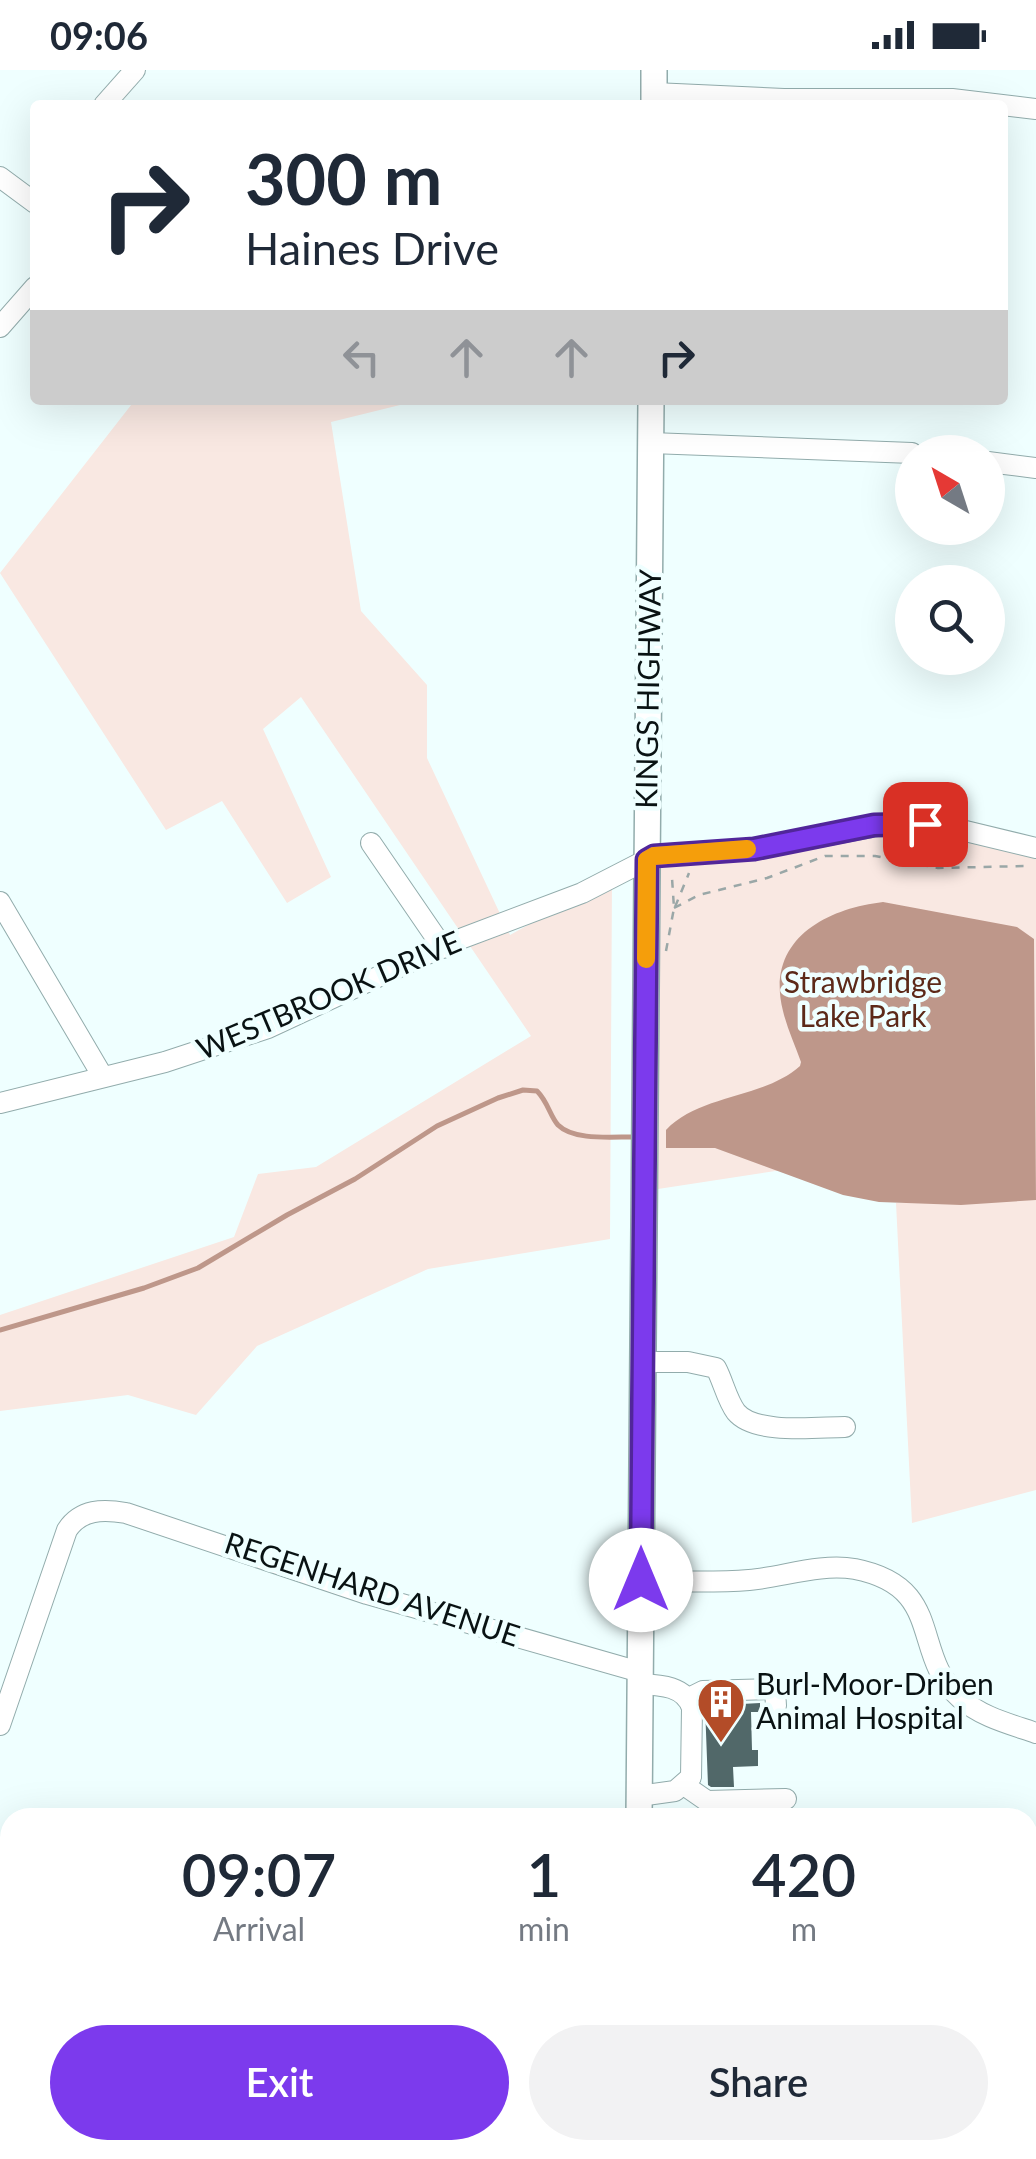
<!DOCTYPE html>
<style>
:root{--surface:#fff;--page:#f2f2f3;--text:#1f2937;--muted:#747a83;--accent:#7c3aed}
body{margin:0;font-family:Lato,sans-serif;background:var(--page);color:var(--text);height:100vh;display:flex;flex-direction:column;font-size:38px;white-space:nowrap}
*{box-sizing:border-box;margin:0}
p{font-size:32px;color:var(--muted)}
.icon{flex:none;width:55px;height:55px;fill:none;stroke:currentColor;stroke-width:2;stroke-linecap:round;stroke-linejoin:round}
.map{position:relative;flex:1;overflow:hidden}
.side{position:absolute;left:0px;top:1738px;width:1038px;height:352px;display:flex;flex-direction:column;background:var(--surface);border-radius:30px 30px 0 0;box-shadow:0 10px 40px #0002}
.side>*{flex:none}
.banner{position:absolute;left:30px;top:30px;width:978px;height:305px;border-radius:10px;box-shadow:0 10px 40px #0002;background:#fff;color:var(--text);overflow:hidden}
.needle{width:65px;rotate:321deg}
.tools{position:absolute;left:895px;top:365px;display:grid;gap:20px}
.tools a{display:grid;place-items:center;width:110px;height:110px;border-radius:50%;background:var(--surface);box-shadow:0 10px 40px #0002;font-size:50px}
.pin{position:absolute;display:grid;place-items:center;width:85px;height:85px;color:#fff;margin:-42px;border-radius:20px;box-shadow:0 5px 15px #0006}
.me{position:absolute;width:110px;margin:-55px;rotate:0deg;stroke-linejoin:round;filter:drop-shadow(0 0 8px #0008)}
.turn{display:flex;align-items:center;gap:35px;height:210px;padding:0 50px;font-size:45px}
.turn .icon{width:130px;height:130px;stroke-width:2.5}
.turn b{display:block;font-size:70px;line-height:85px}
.lanes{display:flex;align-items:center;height:95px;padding:0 50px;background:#0003;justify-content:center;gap:50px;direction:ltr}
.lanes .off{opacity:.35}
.eta{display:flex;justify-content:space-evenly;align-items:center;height:170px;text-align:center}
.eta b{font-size:60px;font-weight:600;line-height:70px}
.button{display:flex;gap:20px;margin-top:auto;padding:20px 50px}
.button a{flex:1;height:115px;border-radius:60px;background:var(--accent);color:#fff;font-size:40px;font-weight:600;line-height:115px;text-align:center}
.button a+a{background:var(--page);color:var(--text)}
.status{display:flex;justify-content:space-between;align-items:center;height:70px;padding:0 50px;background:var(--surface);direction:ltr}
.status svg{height:28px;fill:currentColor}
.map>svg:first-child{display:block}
</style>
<div class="status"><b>09:06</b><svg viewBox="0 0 49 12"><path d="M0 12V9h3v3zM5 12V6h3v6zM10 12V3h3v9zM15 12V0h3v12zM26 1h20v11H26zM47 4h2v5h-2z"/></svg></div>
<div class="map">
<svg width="1036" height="2089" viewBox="0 0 1036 2089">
<rect width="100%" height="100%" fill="#efffff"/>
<g fill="#f9e8e2">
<polygon points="135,330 400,330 400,335 331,352 361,541 427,615 427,688 510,865 612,808 610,1169 428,1199 257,1276 196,1345 128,1325 0,1341 0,1245 234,1167 258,1104 316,1097 531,966 301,627 263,659 331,807 287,833 222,731 166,760 0,503"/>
<polygon points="874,755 1036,779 1036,1127 815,1095 645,1121 654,786"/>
<polygon points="1036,1129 1036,1420 912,1453 896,1133"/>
</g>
<path fill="#be978a" d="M 883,832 L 1017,857 L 1034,869 L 1036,1130 L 961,1135 L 879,1132 L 843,1125 L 715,1078 L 666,1078 L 666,1060 C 700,1024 763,1029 800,996 L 801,992 C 795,975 787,958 783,941 C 765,871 824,839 883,832 Z"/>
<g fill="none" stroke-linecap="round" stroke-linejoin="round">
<path stroke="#be978a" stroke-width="5" d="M 0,1260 L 144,1218 L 198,1198 L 287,1145 L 355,1109 L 437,1056 L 498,1028 L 523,1020 L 537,1021 C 548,1032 550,1046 558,1055 C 575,1072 617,1066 639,1067"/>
</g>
<polygon fill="#516869" points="760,1633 760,1642 751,1642 752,1680 758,1680 758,1696 733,1697 734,1717 711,1717 708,1715 705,1636"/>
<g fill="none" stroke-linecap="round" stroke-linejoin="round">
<g stroke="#92acac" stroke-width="22">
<g id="minor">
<polyline points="654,23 784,29 952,29 1036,39"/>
<polyline points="104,35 135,0"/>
<polyline points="0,107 35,133"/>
<polyline points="0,257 35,217"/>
<polyline points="651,373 912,383"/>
<polyline points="988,392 1036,398"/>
<polyline points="371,773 443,878"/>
<polyline points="0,832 103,1007"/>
<polyline points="0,1033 165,992 268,958 455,871 582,823 654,786 754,779 899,752 953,758 1036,778"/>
<path d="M 643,1292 L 688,1292 L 716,1298 C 723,1311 727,1330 736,1342 C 755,1365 817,1357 845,1357"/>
<path d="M 641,1511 C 677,1511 713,1513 749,1510 C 783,1507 820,1493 855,1499 C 946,1517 910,1584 960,1628 C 981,1647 1010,1654 1036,1663"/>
<polyline points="689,1628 703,1621 775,1619 776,1636"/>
<path d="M 0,1655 L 67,1460 C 81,1439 103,1439 126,1443 L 367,1524 L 640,1602"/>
<polyline points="684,1715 707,1731 786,1729"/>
<path d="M 639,1726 L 675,1721 L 691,1707 L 692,1638 C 685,1616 661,1615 640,1614"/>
<polyline points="0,1784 10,1787"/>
<polyline points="1028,1793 1036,1796"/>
<polyline points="1028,1844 1036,1846"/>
<polyline points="0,1892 10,1887"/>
<polyline points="1028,1925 1036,1897"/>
<polyline points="1028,1966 1036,1969"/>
<polyline points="0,2037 10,2040"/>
<polyline points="91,2080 94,2089"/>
<polyline points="167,2080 167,2089"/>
<polyline points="354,2080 354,2089"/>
<polyline points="462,2080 464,2089"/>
<polyline points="586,2080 587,2089"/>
<polyline points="885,2080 913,2089"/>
<polyline points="763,2089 765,2080"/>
</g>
</g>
<g stroke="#92acac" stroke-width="28">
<g id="major">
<polyline points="654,35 654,0"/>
<polyline points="639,1748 651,330"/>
<polyline points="636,2089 636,2080"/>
</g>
</g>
<g stroke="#9aa7a7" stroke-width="2.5" stroke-dasharray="8 8" stroke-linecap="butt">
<polyline points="675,837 689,803"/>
<polyline points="674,838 699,825 767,808 825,786 875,786 938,798 1027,796"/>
<polyline points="666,881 674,838 672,808"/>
</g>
<use href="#minor" stroke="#fff" stroke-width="20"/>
<use href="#major" stroke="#fff" stroke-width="25"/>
</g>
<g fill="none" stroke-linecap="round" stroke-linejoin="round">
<g stroke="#51269a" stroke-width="25">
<polyline id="route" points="641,1510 647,790 654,786 754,779 874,755 925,754"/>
</g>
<use href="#route" stroke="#7c3aed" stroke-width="18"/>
<polyline stroke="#f59e0b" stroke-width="18" points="646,889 647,790 654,786 747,779"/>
</g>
<defs>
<g id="building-pin" transform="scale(2.5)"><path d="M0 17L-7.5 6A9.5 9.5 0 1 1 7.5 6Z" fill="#b34c28" stroke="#efffff"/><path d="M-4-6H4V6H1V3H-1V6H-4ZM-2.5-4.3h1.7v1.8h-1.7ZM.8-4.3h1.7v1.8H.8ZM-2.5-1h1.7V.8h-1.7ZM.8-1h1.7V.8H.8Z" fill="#fff"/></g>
</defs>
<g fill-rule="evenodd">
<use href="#building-pin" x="721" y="1632"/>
</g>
<g text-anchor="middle" stroke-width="9" stroke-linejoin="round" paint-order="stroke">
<g font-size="30" fill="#091213" stroke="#efffff">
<text transform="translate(649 619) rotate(-89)" y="10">KINGS HIGHWAY</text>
<text transform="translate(329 926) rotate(-23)" y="10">WESTBROOK DRIVE</text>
<text transform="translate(372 1520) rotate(18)" y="10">REGENHARD AVENUE</text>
</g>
<g font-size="30" fill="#5c2918" stroke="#efffff">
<text x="863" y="923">Strawbridge<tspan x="863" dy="34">Lake Park</tspan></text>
</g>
<g font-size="30" fill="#091213" stroke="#efffff" text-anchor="start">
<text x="756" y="1625">Burl-Moor-Driben<tspan x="756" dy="34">Animal Hospital</tspan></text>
</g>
</g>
</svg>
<div class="tools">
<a><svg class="needle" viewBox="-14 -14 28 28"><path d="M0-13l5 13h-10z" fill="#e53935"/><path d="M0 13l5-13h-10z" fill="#747a83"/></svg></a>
<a><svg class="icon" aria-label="search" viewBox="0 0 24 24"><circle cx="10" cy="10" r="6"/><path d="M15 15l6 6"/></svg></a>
</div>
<div class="pin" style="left:925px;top:754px;background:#d93025"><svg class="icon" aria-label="arrive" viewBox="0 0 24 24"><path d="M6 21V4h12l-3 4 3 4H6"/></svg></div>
<svg class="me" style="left:641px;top:1510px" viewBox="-20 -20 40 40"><circle r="19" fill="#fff"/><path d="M0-13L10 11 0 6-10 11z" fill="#7c3aed"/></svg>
<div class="banner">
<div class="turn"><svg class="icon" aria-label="right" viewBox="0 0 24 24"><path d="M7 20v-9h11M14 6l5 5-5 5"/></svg><div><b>300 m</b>Haines Drive</div></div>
<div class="lanes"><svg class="icon off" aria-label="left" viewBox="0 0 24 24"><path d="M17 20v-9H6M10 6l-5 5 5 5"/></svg><svg class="icon off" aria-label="ahead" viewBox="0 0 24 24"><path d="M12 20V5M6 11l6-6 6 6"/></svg><svg class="icon off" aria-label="ahead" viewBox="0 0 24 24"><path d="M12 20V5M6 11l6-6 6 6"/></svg><svg class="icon" aria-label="right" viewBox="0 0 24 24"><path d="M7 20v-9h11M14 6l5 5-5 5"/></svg></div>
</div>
<section class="side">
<div class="eta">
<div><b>09:07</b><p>Arrival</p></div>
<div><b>1</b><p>min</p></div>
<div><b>420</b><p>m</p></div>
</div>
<div class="button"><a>Exit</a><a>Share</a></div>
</section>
</div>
